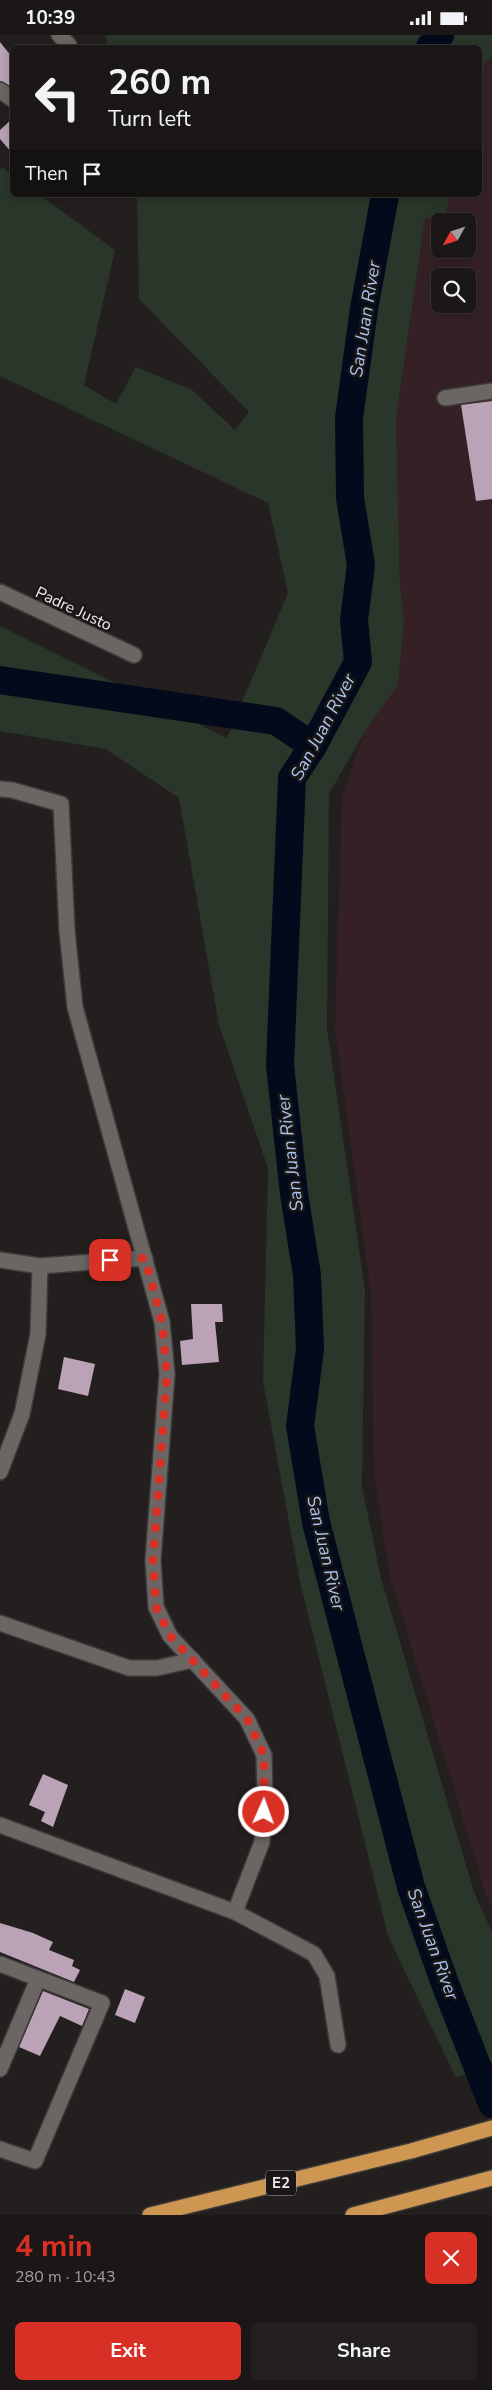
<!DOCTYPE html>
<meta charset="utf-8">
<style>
:root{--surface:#1a1716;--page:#23201f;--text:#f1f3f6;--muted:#9f9fa1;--line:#383635;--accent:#d93025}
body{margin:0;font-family:"Nunito Sans",sans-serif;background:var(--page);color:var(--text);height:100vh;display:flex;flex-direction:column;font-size:19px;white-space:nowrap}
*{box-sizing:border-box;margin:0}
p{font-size:16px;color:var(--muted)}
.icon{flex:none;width:28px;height:28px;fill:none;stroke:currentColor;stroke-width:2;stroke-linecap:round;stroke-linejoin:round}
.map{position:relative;height:2180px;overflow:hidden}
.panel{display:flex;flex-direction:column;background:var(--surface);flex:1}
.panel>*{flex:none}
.top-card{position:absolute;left:10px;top:10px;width:472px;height:152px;border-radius:8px;box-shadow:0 2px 12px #0003,0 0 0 1px var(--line);background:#1a1716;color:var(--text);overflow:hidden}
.needle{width:32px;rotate:230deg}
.tools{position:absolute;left:431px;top:178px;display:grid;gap:10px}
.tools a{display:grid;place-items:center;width:45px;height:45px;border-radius:8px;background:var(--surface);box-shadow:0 2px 12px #0003,0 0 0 1px var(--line);font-size:25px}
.pin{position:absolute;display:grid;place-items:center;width:42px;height:42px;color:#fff;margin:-21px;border-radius:10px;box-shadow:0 2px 8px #0006}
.me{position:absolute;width:55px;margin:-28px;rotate:2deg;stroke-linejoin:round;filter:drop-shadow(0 0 4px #0008)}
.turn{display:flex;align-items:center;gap:18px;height:105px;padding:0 15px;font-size:22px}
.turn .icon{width:65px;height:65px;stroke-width:2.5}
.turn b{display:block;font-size:35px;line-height:42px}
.then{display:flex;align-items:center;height:48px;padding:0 15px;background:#0003;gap:10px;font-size:19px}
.round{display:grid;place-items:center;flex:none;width:52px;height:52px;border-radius:8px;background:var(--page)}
.head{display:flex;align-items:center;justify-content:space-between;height:85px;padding:0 15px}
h1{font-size:30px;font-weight:700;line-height:38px;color:var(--accent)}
.action{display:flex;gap:10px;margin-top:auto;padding:10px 15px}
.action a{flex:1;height:58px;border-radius:8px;background:var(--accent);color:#fff;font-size:20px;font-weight:700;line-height:58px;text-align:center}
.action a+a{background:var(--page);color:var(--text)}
.status{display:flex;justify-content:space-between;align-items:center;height:35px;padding:0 25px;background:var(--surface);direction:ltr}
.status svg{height:14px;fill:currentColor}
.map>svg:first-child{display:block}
</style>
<div class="status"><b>10:39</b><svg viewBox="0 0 49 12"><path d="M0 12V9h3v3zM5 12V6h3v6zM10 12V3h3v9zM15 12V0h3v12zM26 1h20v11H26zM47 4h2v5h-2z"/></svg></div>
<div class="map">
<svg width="492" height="2180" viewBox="0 0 492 2180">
<rect width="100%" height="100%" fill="#231f1e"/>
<path fill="#352125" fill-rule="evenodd" d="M 492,21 L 492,1874 L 486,1861 L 390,1541 L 374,1440 L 371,1259 L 335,993 L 342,763 L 365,696 L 398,650 L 404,585 L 400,550 L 396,383 L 425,183 L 445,182 L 450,160 L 480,160 L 480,35 ZM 440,186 L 468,186 L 468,214 L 440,214 ZM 440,241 L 468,241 L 468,269 L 440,269 Z"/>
<g fill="#293629">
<polygon points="105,0 492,0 492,21 480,35 480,12 109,12"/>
<polygon points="2,132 12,140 12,160 40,160 115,215 84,350 116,369 136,332 192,355 235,395 249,377 139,264 137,160 450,160 445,182 425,183 396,383 400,550 404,585 398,650 365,696 329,759 327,993 365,1255 362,1451 381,1543 474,1857 492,1897 492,2028 456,2043 388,1901 300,1547 263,1346 268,1133 219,990 179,763 106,714 0,696 0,591 227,703 288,558 268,468 0,341 0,135"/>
</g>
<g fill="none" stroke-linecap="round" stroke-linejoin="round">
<g stroke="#020a1b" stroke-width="28">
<polyline points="430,12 440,0"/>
<polyline points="385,160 364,274 349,383 350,463 361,530 354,585 358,627 313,711 292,743 280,1030 294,1159 307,1240 310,1314 300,1391 316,1487 411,1852 444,1946 492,2069"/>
<polyline points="0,645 276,686 313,711"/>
</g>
</g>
<g fill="#bba2b6">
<polygon points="0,7 12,22 12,48 10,51 0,46"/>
<polygon points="12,84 12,118 0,104 0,95"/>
<polygon points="492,366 492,464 476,466 461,370"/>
<polygon points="191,1269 222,1269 223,1287 215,1287 219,1327 182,1330 180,1306 193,1304"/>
<polygon points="64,1322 95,1329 88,1361 58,1354"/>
<polygon points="43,1739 68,1750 53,1792 41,1786 45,1777 29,1770"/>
<polygon points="0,1888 33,1898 53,1907 49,1915 74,1925 72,1931 80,1935 74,1947 0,1917"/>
<polygon points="125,1954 145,1962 135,1988 115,1980"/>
<polygon points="43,1956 89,1974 82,1991 60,1981 40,2021 19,2012"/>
</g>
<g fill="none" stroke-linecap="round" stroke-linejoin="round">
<g stroke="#3e3a3a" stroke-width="18">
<g id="minor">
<polyline points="59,0 69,10"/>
<polyline points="0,55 12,64"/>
<polyline points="445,363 492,356"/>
<polyline points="0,557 134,620"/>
<polyline points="0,754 12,755 61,769 67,896 75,972 162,1287 167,1339 153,1525 156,1572 170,1601 247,1684 264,1720 265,1762 262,1807 235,1877"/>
<polyline points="0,1225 40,1231 145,1223"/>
<polyline points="0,1437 22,1379 38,1299 40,1231"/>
<polyline points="0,1588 129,1633 157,1633 193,1625"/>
<polyline points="0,1790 235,1877 314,1919 327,1941 338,2010"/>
<polyline points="0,1929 102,1968 35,2126 0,2114"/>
<polyline points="0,2034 38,1944"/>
</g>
</g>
<g stroke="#3e3a3a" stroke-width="18">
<g id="highway">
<polyline points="150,2180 411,2116 492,2093"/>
<polyline points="353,2180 492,2143"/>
</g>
</g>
<use href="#minor" stroke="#6b6664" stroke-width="15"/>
<use href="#highway" stroke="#cd9751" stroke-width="15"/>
</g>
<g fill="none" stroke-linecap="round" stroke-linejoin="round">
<polyline stroke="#d93025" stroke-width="9" stroke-dasharray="0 16.2" points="110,1225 145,1223 162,1287 167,1339 153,1525 156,1572 170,1601 247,1684 264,1720 264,1777"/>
</g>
<g text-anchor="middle" stroke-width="5" stroke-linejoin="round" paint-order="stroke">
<rect fill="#1a1615" stroke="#aeaaa9" stroke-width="1" x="266" y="2135.5" width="30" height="25" rx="4"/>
<g font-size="15" font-weight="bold" fill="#edeae9">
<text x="281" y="2153">E2</text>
</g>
<g font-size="16" fill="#edeae9" stroke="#1a1615">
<text transform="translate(74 573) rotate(25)" y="6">Padre Justo</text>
</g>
<g font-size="18" font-style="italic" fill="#a8c5f1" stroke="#1a1615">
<text transform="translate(365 284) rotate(-81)" y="6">San Juan River</text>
<text transform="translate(323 692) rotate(-62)" y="6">San Juan River</text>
<text transform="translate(290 1118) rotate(-97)" y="6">San Juan River</text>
<text transform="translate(326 1518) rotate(77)" y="6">San Juan River</text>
<text transform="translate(433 1909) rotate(70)" y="6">San Juan River</text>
</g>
</g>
</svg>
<div class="tools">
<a><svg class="needle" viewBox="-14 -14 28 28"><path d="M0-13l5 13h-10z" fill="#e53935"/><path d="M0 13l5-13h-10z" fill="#9f9fa1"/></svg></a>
<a><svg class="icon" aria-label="search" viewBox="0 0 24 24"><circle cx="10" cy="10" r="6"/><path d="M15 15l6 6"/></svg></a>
</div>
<div class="pin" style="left:110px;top:1225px;background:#d93025"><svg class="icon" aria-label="arrive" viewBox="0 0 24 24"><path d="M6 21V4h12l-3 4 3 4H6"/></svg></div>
<svg class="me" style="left:264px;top:1777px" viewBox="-20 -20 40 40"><circle r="17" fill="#d93025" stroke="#fff" stroke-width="3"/><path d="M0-11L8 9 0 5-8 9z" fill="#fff"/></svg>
<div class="top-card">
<div class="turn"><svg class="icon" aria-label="left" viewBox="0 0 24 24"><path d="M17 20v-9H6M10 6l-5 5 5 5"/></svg><div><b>260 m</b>Turn left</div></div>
<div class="then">Then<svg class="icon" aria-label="arrive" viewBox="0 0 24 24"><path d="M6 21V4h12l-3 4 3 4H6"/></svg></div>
</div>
</div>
<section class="panel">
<div class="head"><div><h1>4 min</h1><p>280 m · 10:43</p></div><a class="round" style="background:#d93025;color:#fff"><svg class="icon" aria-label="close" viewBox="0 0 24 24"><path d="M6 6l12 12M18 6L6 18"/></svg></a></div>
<div class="action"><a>Exit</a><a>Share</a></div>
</section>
